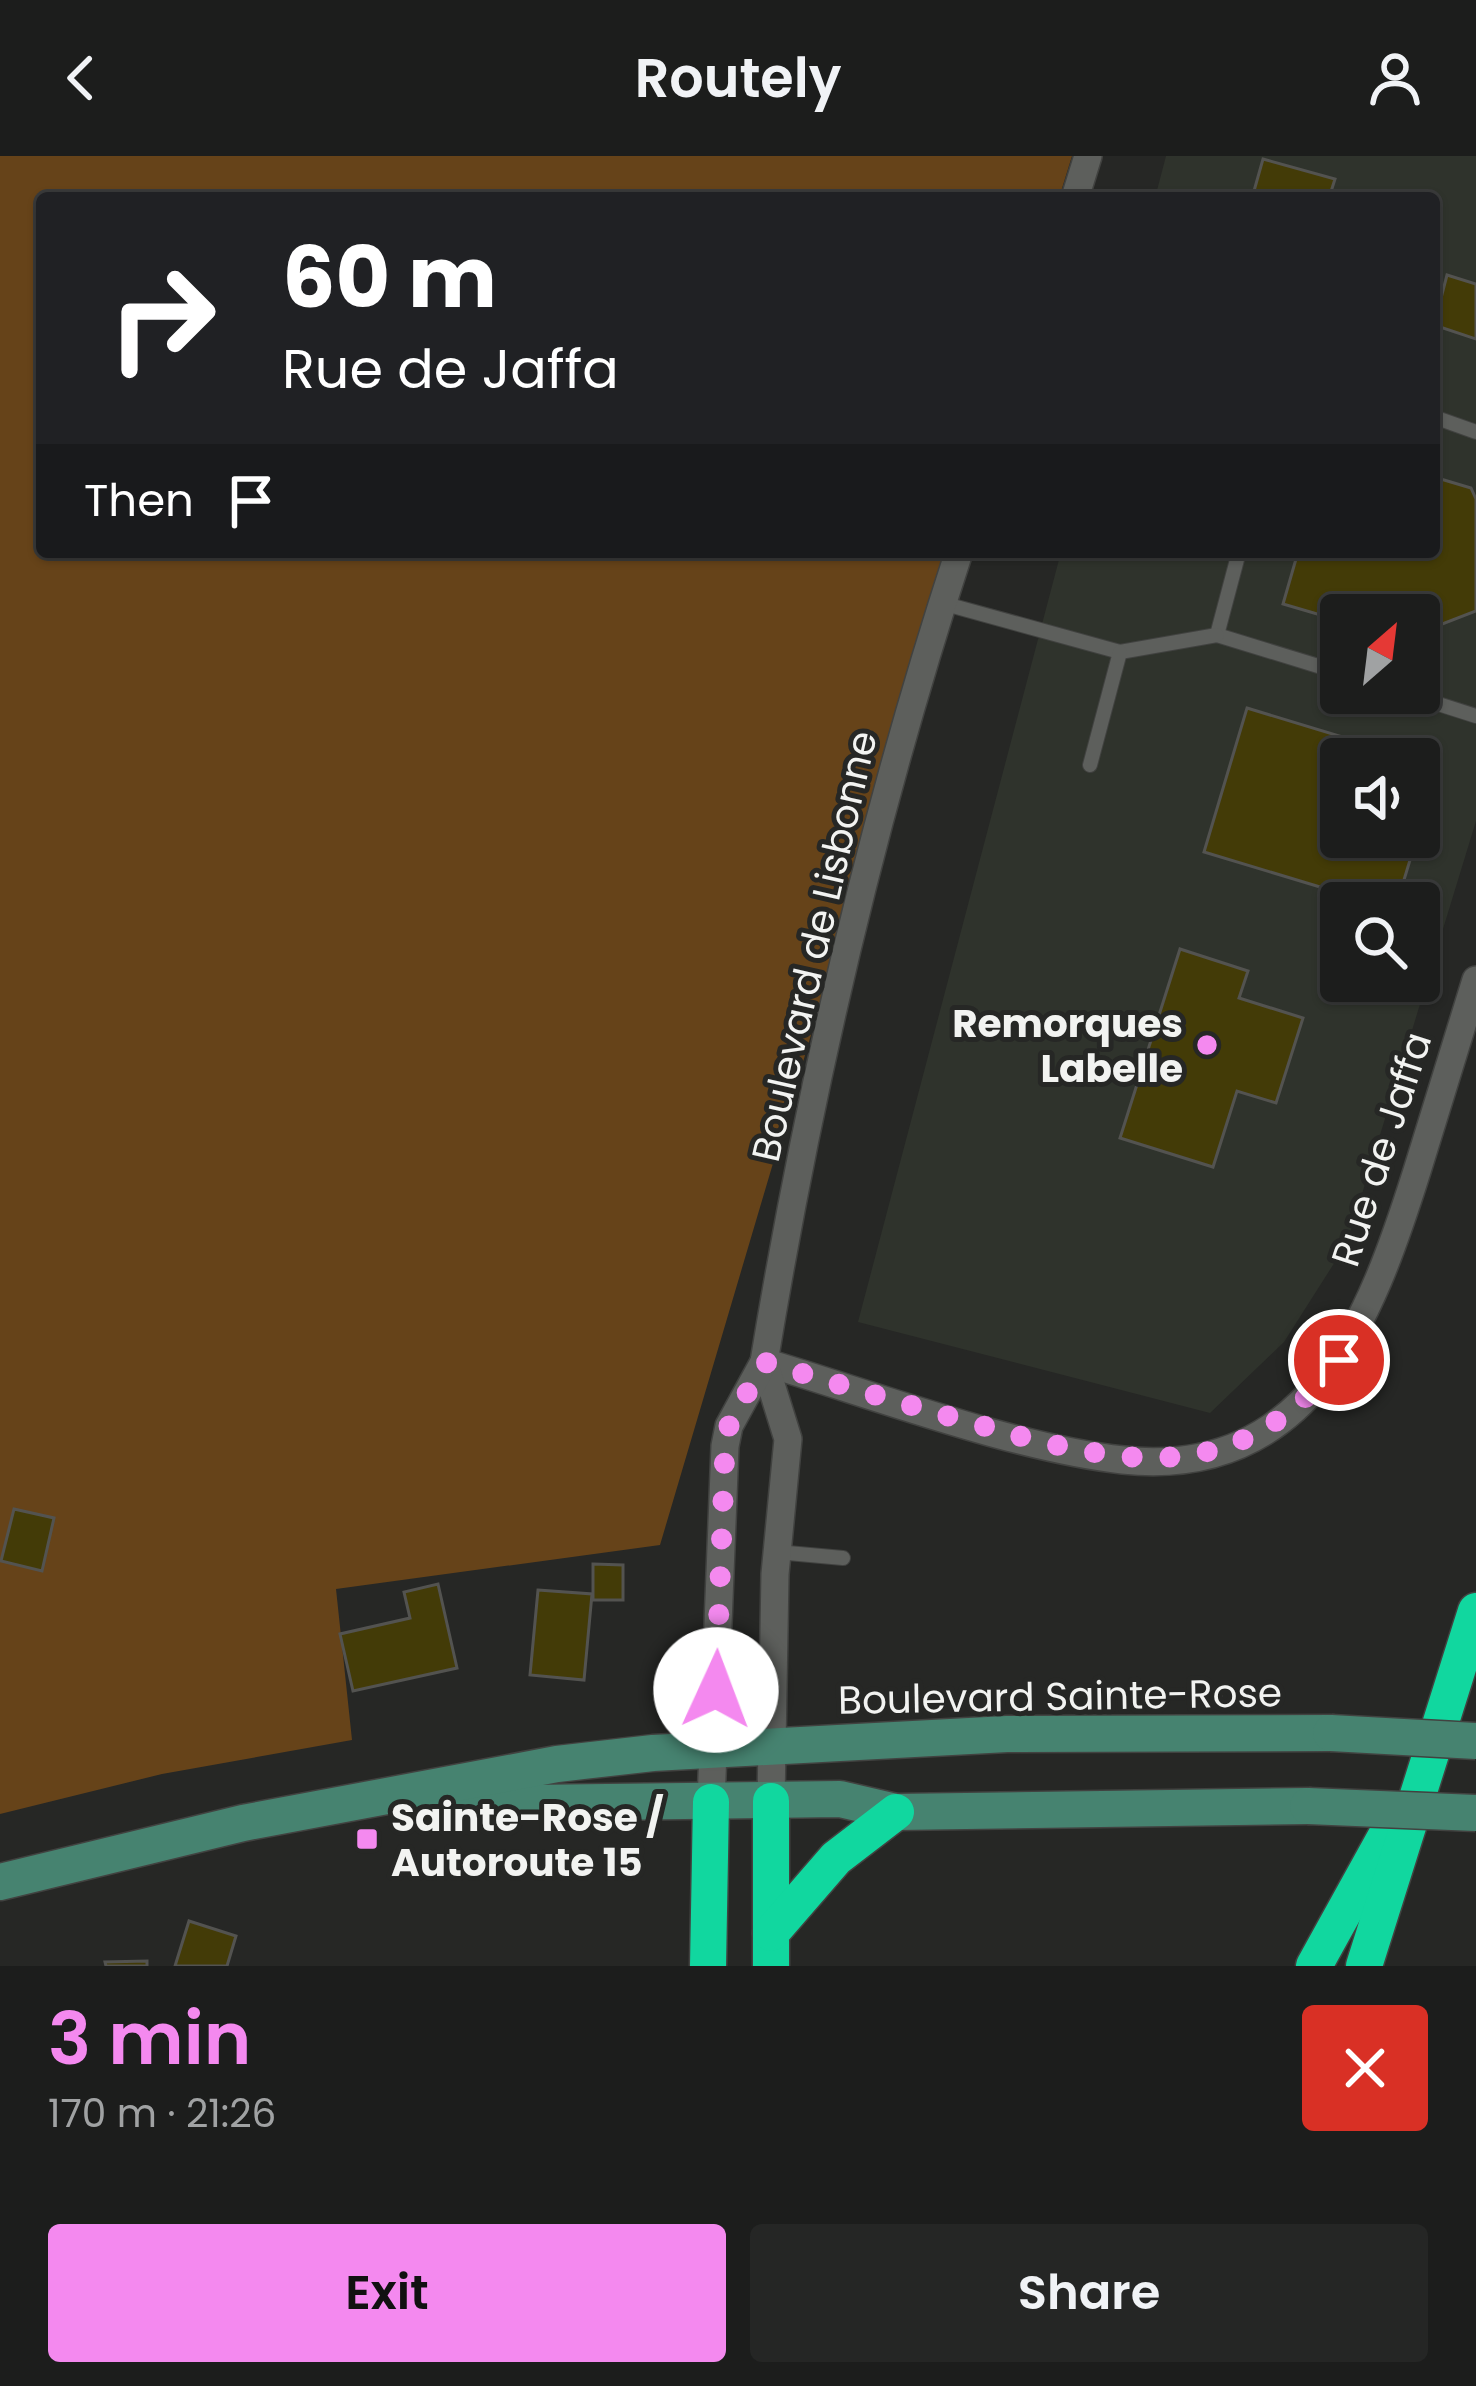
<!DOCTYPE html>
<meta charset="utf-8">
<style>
:root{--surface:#1c1d1c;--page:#252625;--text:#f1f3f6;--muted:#a0a2a3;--line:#3a3b3b;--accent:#f489ef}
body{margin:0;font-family:Poppins,sans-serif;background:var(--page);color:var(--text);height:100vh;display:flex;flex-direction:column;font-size:45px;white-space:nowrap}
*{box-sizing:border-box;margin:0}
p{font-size:39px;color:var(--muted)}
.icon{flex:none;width:66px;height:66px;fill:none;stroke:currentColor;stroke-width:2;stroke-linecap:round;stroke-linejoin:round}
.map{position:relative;height:1810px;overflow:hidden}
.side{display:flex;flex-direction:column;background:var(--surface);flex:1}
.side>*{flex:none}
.banner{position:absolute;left:36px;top:36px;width:1404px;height:366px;border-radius:12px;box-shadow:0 3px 9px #0004,0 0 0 3px var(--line);background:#202124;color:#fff;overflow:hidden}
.needle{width:78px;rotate:28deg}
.tools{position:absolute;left:1320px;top:438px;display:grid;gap:24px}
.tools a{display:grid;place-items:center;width:120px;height:120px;border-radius:12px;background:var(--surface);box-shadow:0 3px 9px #0004,0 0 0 3px var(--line);font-size:60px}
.pin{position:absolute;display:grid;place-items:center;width:102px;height:102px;color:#fff;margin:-51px;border:6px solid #fff;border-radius:50%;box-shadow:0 3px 12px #0007}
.me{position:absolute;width:132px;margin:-66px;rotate:2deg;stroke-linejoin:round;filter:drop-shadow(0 0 9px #0008)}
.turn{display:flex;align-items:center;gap:42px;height:252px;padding:0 48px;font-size:54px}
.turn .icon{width:156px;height:156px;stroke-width:2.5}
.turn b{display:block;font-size:84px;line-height:102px}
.then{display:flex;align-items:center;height:114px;padding:0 48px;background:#0003;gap:24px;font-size:45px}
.round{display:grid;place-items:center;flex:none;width:126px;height:126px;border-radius:12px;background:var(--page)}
.head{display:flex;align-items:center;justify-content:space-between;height:204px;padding:0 48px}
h1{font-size:72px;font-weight:600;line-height:90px;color:var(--accent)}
.button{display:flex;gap:24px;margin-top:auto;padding:24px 48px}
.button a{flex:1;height:138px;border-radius:12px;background:var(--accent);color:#111;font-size:48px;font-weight:600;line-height:138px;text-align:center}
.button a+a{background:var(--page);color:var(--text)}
header{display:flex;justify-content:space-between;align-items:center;height:156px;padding:0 48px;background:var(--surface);font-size:54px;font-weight:600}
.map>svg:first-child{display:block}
</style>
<header><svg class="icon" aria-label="back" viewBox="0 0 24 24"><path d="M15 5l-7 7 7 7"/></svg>Routely<svg class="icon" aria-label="person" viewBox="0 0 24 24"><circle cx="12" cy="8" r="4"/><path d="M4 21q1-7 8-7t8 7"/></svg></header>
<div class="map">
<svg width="1476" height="1810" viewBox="0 0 1476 1810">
<rect width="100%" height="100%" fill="#262725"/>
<path fill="#2f332c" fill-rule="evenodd" d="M 1166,0 L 1476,0 L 1476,665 L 1347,1087 L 1284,1186 L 1210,1257 L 858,1166 L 1061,396 L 1434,396 L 1434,42 L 1155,42 ZM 1341,459 L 1419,459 L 1419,537 L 1341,537 ZM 1341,603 L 1419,603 L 1419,681 L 1341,681 ZM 1341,747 L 1419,747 L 1419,825 L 1341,825 Z"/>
<polygon fill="#664319" points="0,0 1072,0 1059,42 42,42 42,396 954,396 660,1389 336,1433 352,1584 162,1618 0,1658"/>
<g fill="#433b07" stroke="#535350" stroke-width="3">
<polygon points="1263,3 1335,23 1329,42 1252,42"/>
<polygon points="1447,119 1476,128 1476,183 1434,169"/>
<polygon points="1434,321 1471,332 1476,343 1476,455 1419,477 1419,459 1341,459 1341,465 1283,448 1298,396 1434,396"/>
<polygon points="1247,552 1415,603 1341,603 1341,681 1417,681 1397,747 1373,747 1204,696"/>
<polygon points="1419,604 1439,610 1419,674"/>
<polygon points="1180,793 1248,815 1239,842 1303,862 1276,947 1237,935 1213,1011 1120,982"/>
<polygon points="14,1353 54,1362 42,1415 1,1405"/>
<polygon points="593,1408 623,1409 623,1444 593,1444"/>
<polygon points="438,1428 457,1512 353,1535 340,1478 410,1462 404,1436"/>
<polygon points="538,1434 592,1438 584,1524 530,1519"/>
<polygon points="189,1765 236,1780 227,1810 175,1810"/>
<polygon points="147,1805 147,1810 106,1810 105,1806"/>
</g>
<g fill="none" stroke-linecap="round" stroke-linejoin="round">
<g stroke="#414240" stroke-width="16">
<g id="lane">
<polyline points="1434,261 1476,276"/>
<polyline points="1239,396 1217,479 1341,517"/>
<polyline points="942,447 1120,496 1217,479"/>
<polyline points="1404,537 1476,560"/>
<polyline points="1090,609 1120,496"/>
<polyline points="777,1396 843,1402"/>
</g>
</g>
<g stroke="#414240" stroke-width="30">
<g id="street">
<polyline points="1075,42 1088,0"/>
<path d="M 764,1206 C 871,1238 1014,1292 1123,1304 C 1311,1324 1371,1161 1417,1015 C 1436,952 1456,888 1476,824"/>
<polyline points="764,1206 788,1283 775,1418 771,1645"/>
<path d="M 711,1646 L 725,1290 L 729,1270 L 764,1206 C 809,933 873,659 959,396"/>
</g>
</g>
<g stroke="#414240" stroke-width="39">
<g id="secondary">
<polyline points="438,1648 840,1643 896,1656 1308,1650"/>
<polyline points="0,1726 243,1667 557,1608 653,1597 1007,1578 1331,1577"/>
</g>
</g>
<g stroke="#414240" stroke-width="39">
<g id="highway">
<polyline points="771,1645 771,1810"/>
<polyline points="771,1777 836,1702 896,1656"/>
<polyline points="708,1810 711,1646"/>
<polyline points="1314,1810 1392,1669"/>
<polyline points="1364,1810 1476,1455"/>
</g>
</g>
<polyline stroke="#6d6e6c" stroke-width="6" stroke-dasharray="9 9" stroke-linecap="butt" points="1070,1538 1225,1538"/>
<use href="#lane" stroke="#5d5f5c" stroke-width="14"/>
<use href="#street" stroke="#5d5f5c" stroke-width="27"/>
<use href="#secondary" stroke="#468370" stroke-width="36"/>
<use href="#highway" stroke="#11d79f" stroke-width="36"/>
<g stroke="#414240" stroke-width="39" stroke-linecap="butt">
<g id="secondary-bridge">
<polyline points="1331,1577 1476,1585"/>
<polyline points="1308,1650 1476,1657"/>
</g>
</g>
<use href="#secondary-bridge" stroke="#468370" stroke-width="36"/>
</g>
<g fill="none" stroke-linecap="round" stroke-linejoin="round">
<path stroke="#f489ef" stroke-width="21" stroke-dasharray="0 37.8" d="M 716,1534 L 725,1290 L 729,1270 L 764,1206 C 831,1226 898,1246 966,1265 C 1109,1306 1234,1341 1339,1204"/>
</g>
<g fill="#f489ef" stroke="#262725" stroke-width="4.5">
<circle cx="1207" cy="889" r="12"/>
<rect x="355" y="1671" width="24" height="24" rx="6"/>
</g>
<g text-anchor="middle" stroke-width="10" stroke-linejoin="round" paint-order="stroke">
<g font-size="39" fill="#f2f3f1" stroke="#262725">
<text transform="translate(814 790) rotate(-77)" y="14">Boulevard de Lisbonne</text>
<text transform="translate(1381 993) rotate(-72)" y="14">Rue de Jaffa</text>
<text transform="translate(1060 1540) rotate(-1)" y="14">Boulevard Sainte-Rose</text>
</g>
<g font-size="39" font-weight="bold" fill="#f2f3f1" stroke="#262725" text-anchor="end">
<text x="1183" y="881">Remorques<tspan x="1183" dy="45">Labelle</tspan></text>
<text x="391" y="1675" text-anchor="start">Sainte-Rose /<tspan x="391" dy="45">Autoroute 15</tspan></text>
</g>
</g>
</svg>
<div class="tools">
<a><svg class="needle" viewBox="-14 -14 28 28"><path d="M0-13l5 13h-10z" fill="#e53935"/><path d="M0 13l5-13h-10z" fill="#a0a2a3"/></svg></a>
<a><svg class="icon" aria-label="sound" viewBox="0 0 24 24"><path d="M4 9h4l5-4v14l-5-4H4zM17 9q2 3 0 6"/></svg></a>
<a><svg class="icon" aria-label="search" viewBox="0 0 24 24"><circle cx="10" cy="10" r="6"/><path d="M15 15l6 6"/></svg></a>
</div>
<div class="pin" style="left:1339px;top:1204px;background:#d93025"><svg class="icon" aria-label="arrive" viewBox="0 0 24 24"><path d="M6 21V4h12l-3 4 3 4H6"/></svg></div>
<svg class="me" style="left:716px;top:1534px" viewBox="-20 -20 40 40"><circle r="19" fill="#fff"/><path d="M0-13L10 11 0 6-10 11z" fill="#f489ef"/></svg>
<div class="banner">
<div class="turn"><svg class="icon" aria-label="right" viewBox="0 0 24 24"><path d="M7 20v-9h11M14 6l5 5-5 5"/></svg><div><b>60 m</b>Rue de Jaffa</div></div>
<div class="then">Then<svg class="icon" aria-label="arrive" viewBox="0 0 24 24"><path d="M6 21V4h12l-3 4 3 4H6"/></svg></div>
</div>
</div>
<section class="side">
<div class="head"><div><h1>3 min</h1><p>170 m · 21:26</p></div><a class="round" style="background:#d93025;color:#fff"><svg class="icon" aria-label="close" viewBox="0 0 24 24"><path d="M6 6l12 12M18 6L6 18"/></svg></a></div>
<div class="button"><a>Exit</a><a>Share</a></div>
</section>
